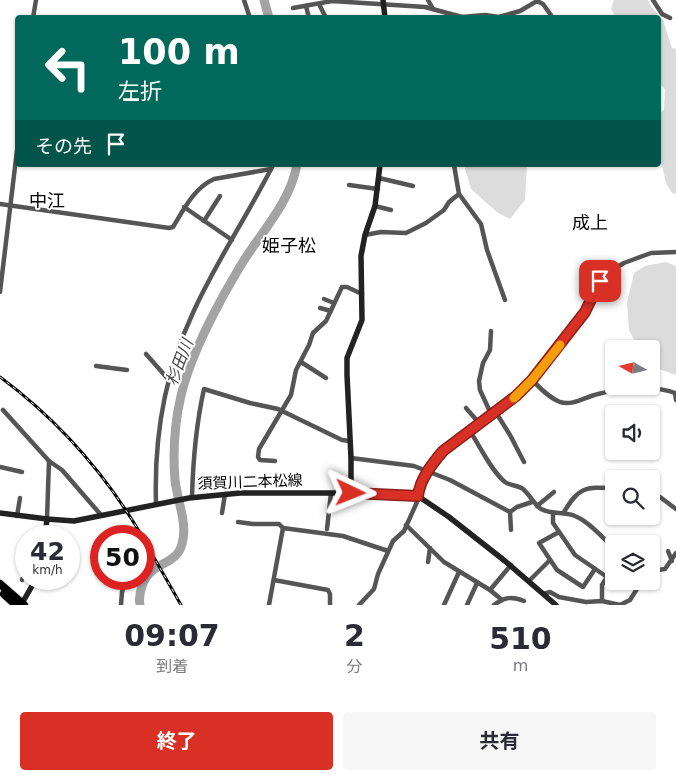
<!DOCTYPE html>
<html lang="ja">
<meta charset="utf-8">
<style>
:root{--surface:#fff;--page:#f7f7f7;--text:#2b2b33;--muted:#7c7c81;--accent:#d93025}
body{margin:0;font-family:"DejaVu Sans","Noto Sans JP",sans-serif;background:var(--page);color:var(--text);height:100vh;display:flex;flex-direction:column;font-size:19px;white-space:nowrap}
*{box-sizing:border-box;margin:0}
p{font-size:16px;color:var(--muted)}
.icon{flex:none;width:28px;height:28px;fill:none;stroke:currentColor;stroke-width:2;stroke-linecap:round;stroke-linejoin:round}
.map{position:relative;height:605px;overflow:hidden}
.side{display:flex;flex-direction:column;background:var(--surface);flex:1}
.side>*{flex:none}
.banner{position:absolute;left:15px;top:15px;width:646px;height:152px;border-radius:5px;box-shadow:0 1px 4px #0004;background:#00695c;color:#fff;overflow:hidden}
.needle{width:32px;rotate:278deg}
.tools{position:absolute;left:605px;top:340px;display:grid;gap:10px}
.tools a{display:grid;place-items:center;width:55px;height:55px;border-radius:5px;background:var(--surface);box-shadow:0 1px 4px #0004;font-size:25px}
.speed{position:absolute;left:15px;top:525px;display:flex;gap:10px;font-size:25px;font-weight:700;text-align:center}
.speed>*{display:grid;place-content:center;width:65px;height:65px;border-radius:50%;background:var(--surface);box-shadow:0 1px 4px #0004;line-height:1}
.speed small{font-size:12px;font-weight:400}
.speed .limit{border:8px solid #d22;background:#fff;color:#111}
.pin{position:absolute;display:grid;place-items:center;width:42px;height:42px;color:#fff;margin:-21px;border-radius:10px;box-shadow:0 2px 8px #0006}
.me{position:absolute;width:55px;margin:-28px;rotate:92deg;stroke-linejoin:round;filter:drop-shadow(0 0 4px #0008)}
.turn{display:flex;align-items:center;gap:18px;height:105px;padding:0 20px;font-size:22px}
.turn .icon{width:65px;height:65px;stroke-width:2.5}
.turn b{display:block;font-size:35px;line-height:42px}
.then{display:flex;align-items:center;height:48px;padding:0 20px;background:#0003;gap:10px;font-size:19px}
.eta{display:flex;justify-content:space-evenly;align-items:center;height:85px;text-align:center}
.eta b{font-size:30px;font-weight:700;line-height:35px}
.cta{display:flex;gap:10px;margin-top:auto;padding:10px 20px}
.cta a{flex:1;height:58px;border-radius:5px;background:var(--accent);color:#fff;font-size:20px;font-weight:700;line-height:58px;text-align:center}
.cta a+a{background:var(--page);color:var(--text)}
.map>svg:first-child{display:block}
</style>
<div class="map">
<svg width="676" height="605" viewBox="0 0 676 605">
<rect width="100%" height="100%" fill="#fff"/>
<g fill="#dcdcdc">
<polygon points="614,0 648,0 652,8 663,20 672,48 676,49 676,194 672,193 666,183 662,165 659,164 659,114 664,110 665,89 659,83 659,18 616,17 611,9"/>
<polygon points="464,165 527,165 525,200 510,219 498,213 471,189"/>
<polygon points="666,262 676,266 676,375 656,368 651,363 651,349 639,349 629,330 627,303 634,273 645,266"/>
</g>
<g fill="none" stroke-linecap="round" stroke-linejoin="round">
<g stroke="#a3a3a3" stroke-width="9">
<polyline points="264,0 269,18"/>
<path d="M 140,605 C 138,594 143,578 152,571 C 163,562 178,560 182,544 C 188,524 177,500 175,480 C 172,445 176,405 188,372 C 199,340 221,298 238,270 C 258,235 289,206 297,165"/>
</g>
<g stroke="#dbdbdb" stroke-width="10">
<g id="highway">
<polyline points="0,584 24,605"/>
<polyline points="4,594 16,605"/>
</g>
</g>
<g stroke="#555" stroke-width="4.5">
<polyline points="244,0 250,18"/>
<polyline points="428,0 433,9"/>
<polyline points="653,0 662,14 670,18"/>
<polyline points="319,4 326,18"/>
<polyline points="306,6 309,18"/>
<polyline points="293,8 332,1 425,7 462,17 485,15 499,17 520,11 537,1 543,4 553,18"/>
<polyline points="33,18 36,0"/>
<polyline points="454,165 459,194 481,224 487,250 505,300"/>
<polyline points="379,178 413,186"/>
<polyline points="349,185 378,189"/>
<path d="M 0,204 L 169,228 L 173,227 C 184,209 194,188 214,179 L 271,169 L 273,165"/>
<polyline points="375,206 391,210"/>
<polyline points="184,207 232,240"/>
<polyline points="204,221 220,196"/>
<polyline points="365,235 381,232 406,233 426,223 444,210 449,202 459,194"/>
<polyline points="0,292 18,142"/>
<polyline points="324,299 334,303"/>
<polyline points="320,308 331,311"/>
<polyline points="491,331 490,350 483,363 479,381 480,390 491,414"/>
<polyline points="146,354 168,379"/>
<polyline points="301,362 326,378"/>
<polyline points="96,366 127,370"/>
<path d="M 532,380 C 540,388 549,398 560,402 C 573,406 585,397 598,394 C 617,389 657,385 675,393 L 676,400"/>
<polyline points="466,408 479,423"/>
<polyline points="3,410 49,461 62,470 101,515"/>
<polyline points="495,411 510,435 524,462"/>
<path d="M 470,431 C 479,445 492,472 505,482 C 510,486 518,485 523,489 C 530,495 533,503 541,509 C 552,515 564,511 575,516 C 590,522 602,538 614,548"/>
<polyline points="351,458 414,466 450,480 510,512 517,507 532,502"/>
<polyline points="275,461 260,460 258,457 259,449 291,395 296,370 309,345 313,333 326,321 342,287 347,287 362,294"/>
<polyline points="0,467 22,472"/>
<polyline points="651,495 660,497 676,509"/>
<path d="M 192,497 C 193,460 196,425 204,389 L 250,403 L 278,409 L 342,440 L 350,441"/>
<path d="M 156,503 C 154,439 165,373 192,315 C 214,265 246,218 271,169"/>
<polyline points="537,506 554,492"/>
<polyline points="510,512 511,530"/>
<path d="M 564,512 C 579,487 584,487 614,488"/>
<polyline points="222,513 225,494"/>
<polyline points="553,513 553,523 575,555 607,577 602,585 602,601"/>
<polyline points="17,516 20,498"/>
<polyline points="47,519 49,461"/>
<polyline points="238,522 253,524 279,524 283,528"/>
<polyline points="406,525 444,562 490,590 511,565"/>
<polyline points="327,529 331,493"/>
<polyline points="559,532 539,543 557,570 583,587 595,569"/>
<polyline points="668,551 672,561"/>
<polyline points="428,562 430,548"/>
<polyline points="651,571 665,569 676,553"/>
<polyline points="22,580 26,571"/>
<polyline points="274,580 328,590 330,594 330,605"/>
<polyline points="529,581 550,560"/>
<polyline points="490,590 502,600"/>
<polyline points="543,594 550,592 559,597 586,602 602,601 620,605 630,600 642,581"/>
<polyline points="121,605 122,592 126,579"/>
<polyline points="269,605 283,528 343,536 388,551"/>
<polyline points="359,605 374,589 378,574 393,541 404,531 417,502 421,483 439,456 495,411 516,396 532,380 585,312 600,281 609,272 624,263 651,253 676,252"/>
<polyline points="444,605 459,572"/>
<polyline points="467,605 477,583"/>
<path d="M 494,605 C 504,597 512,596 524,601"/>
</g>
<g stroke="#222" stroke-width="5.5">
<polyline points="383,0 385,18"/>
<polyline points="351,493 351,458 347,375 347,358 362,320 361,256 365,235 375,206 380,165"/>
<polyline points="0,513 47,519 74,521 189,498 240,493 351,493 418,496 449,517 505,561 556,605"/>
<polyline points="45,536 47,519"/>
<polyline points="21,605 36,579"/>
</g>
<use href="#highway" stroke="#000" stroke-width="8"/>
<g stroke="#000" stroke-width="3">
<g id="rail">
<path d="M 0,377 C 58,420 106,475 142,536"/>
<polyline points="144,540 181,605"/>
</g>
</g>
<use href="#rail" stroke="#fff" stroke-width="1" stroke-dasharray="4" stroke-linecap="butt"/>
</g>
<g fill="none" stroke-linecap="round" stroke-linejoin="round">
<g stroke="#8d1f18" stroke-width="12">
<path id="route" d="M 351,493 L 418,496 C 420,479 432,464 443,451 L 516,396 L 532,380 L 585,312 L 600,281"/>
</g>
<use href="#route" stroke="#d93025" stroke-width="9"/>
<polyline stroke="#f59e0b" stroke-width="9" points="514,398 532,380 560,345"/>
</g>
<g text-anchor="middle" stroke-width="4" stroke-linejoin="round" paint-order="stroke">
<g font-size="15" fill="#000" stroke="#fff">
<text transform="translate(250 482) rotate(-2)" y="5">須賀川二本松線</text>
</g>
<g font-size="16" font-style="italic" fill="#444" stroke="#fff">
<text transform="translate(179 362) rotate(-69)" y="6">杉田川</text>
</g>
<g font-size="18" fill="#000" stroke="#fff">
<text x="47" y="207">中江</text>
<text x="590" y="229">成上</text>
<text x="289" y="252">姫子松</text>
</g>
</g>
</svg>
<div class="tools">
<a><svg class="needle" viewBox="-14 -14 28 28"><path d="M0-13l5 13h-10z" fill="#e53935"/><path d="M0 13l5-13h-10z" fill="#7c7c81"/></svg></a>
<a><svg class="icon" aria-label="sound" viewBox="0 0 24 24"><path d="M4 9h4l5-4v14l-5-4H4zM17 9q2 3 0 6"/></svg></a>
<a><svg class="icon" aria-label="search" viewBox="0 0 24 24"><circle cx="10" cy="10" r="6"/><path d="M15 15l6 6"/></svg></a>
<a><svg class="icon" aria-label="layers" viewBox="0 0 24 24"><path d="M12 4l9 5-9 5-9-5zM3 14l9 5 9-5"/></svg></a>
</div>
<div class="speed"><div>42<small>km/h</small></div><div class="limit">50</div></div>
<div class="pin" style="left:600px;top:281px;background:#d93025"><svg class="icon" aria-label="arrive" viewBox="0 0 24 24"><path d="M6 21V4h12l-3 4 3 4H6"/></svg></div>
<svg class="me" style="left:351px;top:493px" viewBox="-20 -20 40 40"><path d="M0-17L14 15 0 8-14 15z" fill="#d93025" stroke="#fff" stroke-width="4"/></svg>
<div class="banner">
<div class="turn"><svg class="icon" aria-label="left" viewBox="0 0 24 24"><path d="M17 20v-9H6M10 6l-5 5 5 5"/></svg><div><b>100 m</b>左折</div></div>
<div class="then">その先<svg class="icon" aria-label="arrive" viewBox="0 0 24 24"><path d="M6 21V4h12l-3 4 3 4H6"/></svg></div>
</div>
</div>
<section class="side">
<div class="eta">
<div><b>09:07</b><p>到着</p></div>
<div><b>2</b><p>分</p></div>
<div><b>510</b><p>m</p></div>
</div>
<div class="cta"><a>終了</a><a>共有</a></div>
</section>
